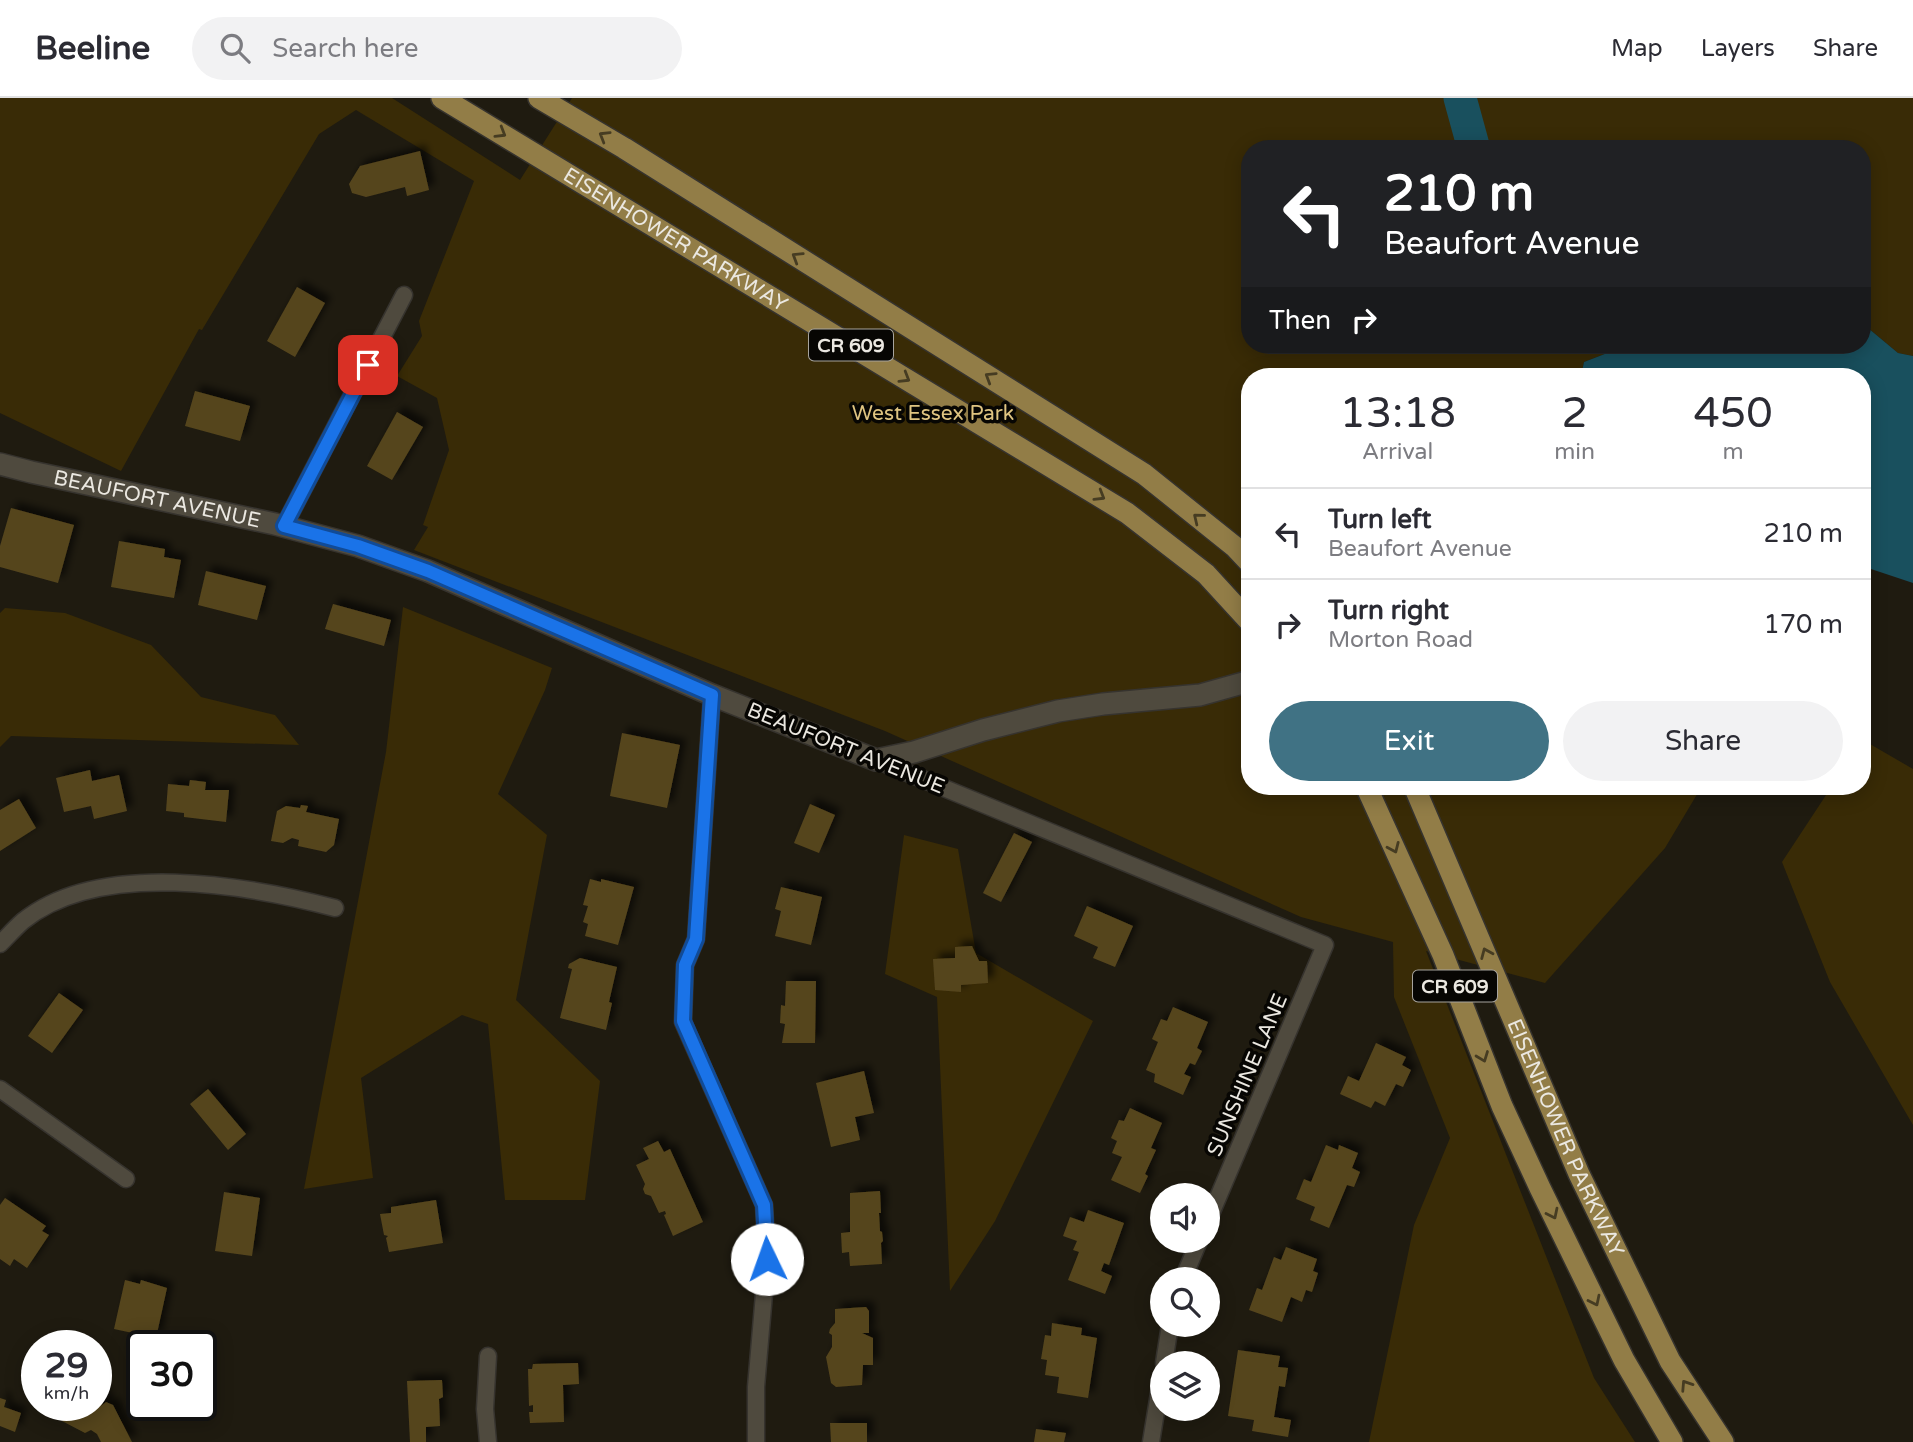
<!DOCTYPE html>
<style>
:root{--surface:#fff;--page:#f2f2f3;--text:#2b2b33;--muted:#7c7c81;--line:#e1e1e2;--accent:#407284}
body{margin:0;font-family:"Varela Round",sans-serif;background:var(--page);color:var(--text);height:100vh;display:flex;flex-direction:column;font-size:26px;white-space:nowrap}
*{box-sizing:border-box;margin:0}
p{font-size:23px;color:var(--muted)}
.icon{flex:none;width:38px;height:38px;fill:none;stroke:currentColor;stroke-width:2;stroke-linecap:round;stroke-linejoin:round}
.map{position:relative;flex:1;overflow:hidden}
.details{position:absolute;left:1241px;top:270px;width:630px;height:427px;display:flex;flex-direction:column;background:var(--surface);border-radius:28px;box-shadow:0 4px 18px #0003}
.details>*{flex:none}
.top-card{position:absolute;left:1241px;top:42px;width:630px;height:214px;border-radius:28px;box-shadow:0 4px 18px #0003;background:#202124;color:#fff;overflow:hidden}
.tools{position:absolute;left:1150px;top:1085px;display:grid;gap:14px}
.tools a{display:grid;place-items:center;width:70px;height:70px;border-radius:50%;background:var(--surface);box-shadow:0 4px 18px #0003;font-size:35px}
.speed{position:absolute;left:21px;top:1232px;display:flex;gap:14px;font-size:35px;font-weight:700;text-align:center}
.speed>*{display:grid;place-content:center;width:91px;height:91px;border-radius:50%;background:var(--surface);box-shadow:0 4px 18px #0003;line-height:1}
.speed small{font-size:18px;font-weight:400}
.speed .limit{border:4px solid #111;border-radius:10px;background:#fff;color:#111}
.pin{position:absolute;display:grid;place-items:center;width:60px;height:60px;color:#fff;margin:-30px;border-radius:14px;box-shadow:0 4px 10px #0006}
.me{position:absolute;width:77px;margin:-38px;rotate:357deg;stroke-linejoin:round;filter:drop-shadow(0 0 5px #0008)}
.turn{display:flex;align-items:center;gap:24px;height:147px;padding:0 28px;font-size:32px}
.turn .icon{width:91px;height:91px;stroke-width:2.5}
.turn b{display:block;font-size:49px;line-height:60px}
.then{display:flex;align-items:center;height:66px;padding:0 28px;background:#0003;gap:14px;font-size:26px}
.eta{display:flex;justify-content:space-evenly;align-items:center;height:119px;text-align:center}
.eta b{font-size:42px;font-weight:600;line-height:49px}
.cta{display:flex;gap:14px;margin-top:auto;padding:14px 28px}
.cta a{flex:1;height:80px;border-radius:42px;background:var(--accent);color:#fff;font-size:28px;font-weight:600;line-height:80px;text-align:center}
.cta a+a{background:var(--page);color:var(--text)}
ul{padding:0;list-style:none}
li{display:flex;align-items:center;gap:21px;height:91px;padding:0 28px;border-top:2px solid var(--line)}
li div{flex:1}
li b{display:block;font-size:26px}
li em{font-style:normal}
header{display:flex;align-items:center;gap:42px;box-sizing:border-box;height:98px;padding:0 35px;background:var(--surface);border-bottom:2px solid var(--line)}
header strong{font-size:33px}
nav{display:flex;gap:38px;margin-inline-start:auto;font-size:24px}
.search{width:490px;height:63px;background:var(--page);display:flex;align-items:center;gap:18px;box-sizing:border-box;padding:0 24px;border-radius:38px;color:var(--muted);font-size:26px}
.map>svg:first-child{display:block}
</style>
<header>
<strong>Beeline</strong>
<div class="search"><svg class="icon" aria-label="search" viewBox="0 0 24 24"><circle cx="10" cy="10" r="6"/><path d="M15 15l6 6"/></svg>Search here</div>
<nav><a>Map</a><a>Layers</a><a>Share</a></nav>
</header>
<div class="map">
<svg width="1913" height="1344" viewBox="0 0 1913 1344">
<defs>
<filter id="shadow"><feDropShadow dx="6" dy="-6" stdDeviation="3.5" flood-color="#0009"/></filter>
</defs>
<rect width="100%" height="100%" fill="#1f1b10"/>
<g fill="#392b06">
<polygon points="0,0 392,0 520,82 572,0 1913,0 1913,258 1898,255 1862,225 1862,51 1250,51 1250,247 1628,247 1584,264 1581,278 1250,278 1250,688 1702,688 1665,750 1545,885 1426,853 1594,1280 1635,1344 1369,1344 1414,1127 1450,1040 1394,899 1393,844 1301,819 885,633 414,452 428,429 423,427 449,352 437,300 397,278 422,238 419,223 474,83 356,12 319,36 202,232 199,231 121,373 0,315"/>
<polygon points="403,509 552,570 545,592 498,696 547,737 516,902 600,983 585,1102 505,1102 488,926 462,917 361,980 373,1080 304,1091 386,654"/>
<polygon points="5,510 65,515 151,547 201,599 275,617 299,647 11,638 0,649 0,515"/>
<polygon points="1863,642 1913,671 1913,1027 1830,884 1782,764 1832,688 1862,688"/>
<polygon points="904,737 958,751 976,855 1093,923 995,1123 950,1193 937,899 885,876"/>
</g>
<polygon fill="#19505e" points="1862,225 1898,255 1913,258 1913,485 1862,468 1862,278 1581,278 1584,264 1628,247 1862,247"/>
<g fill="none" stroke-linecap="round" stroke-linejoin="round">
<polyline stroke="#19505e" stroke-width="33" points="1460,0 1474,51"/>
</g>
<g fill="#55451d" filter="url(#shadow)">
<polygon points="420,53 429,92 407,98 405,89 366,99 352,95 349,86 360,68"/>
<polygon points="297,189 325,205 295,259 267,243"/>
<polygon points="195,293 250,308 240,343 185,328"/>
<polygon points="397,314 423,329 392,382 367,368"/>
<polygon points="11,410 74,427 58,485 0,469 0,448"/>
<polygon points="119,443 165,451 164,459 181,462 174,500 111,489"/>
<polygon points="206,473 266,488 257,522 198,507"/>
<polygon points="333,506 391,522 384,548 325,531"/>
<polygon points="622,635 680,647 667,710 610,698"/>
<polygon points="90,672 92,683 119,677 127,713 94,721 91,708 64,714 56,680"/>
<polygon points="190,682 206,684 205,692 229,692 226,724 184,719 184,715 166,713 168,686 189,688"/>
<polygon points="19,701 36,730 0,753 0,712"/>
<polygon points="810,706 835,717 819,755 794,745"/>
<polygon points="301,707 308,708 306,714 339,721 334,747 326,754 298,748 299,742 292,740 283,745 271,743 277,713 286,708 300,710"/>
<polygon points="1014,735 1032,744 1001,804 983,795"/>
<polygon points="590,781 601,784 601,781 634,789 618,847 585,838 588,826 583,824 588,808 583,807"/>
<polygon points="781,789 822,799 811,847 775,838 781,813 775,811"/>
<polygon points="1087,808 1133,828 1115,869 1093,860 1098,849 1074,838"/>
<polygon points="972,848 979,863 987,863 988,885 961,887 961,894 935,892 933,861 955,860 955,849"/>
<polygon points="580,860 617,869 609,904 612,905 606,932 560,920 572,871 568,870 569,866"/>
<polygon points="786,883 816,883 815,945 782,945 785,926 780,925 781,907 785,908"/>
<polygon points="59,895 83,912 52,955 28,938"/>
<polygon points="1173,909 1208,924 1197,950 1202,953 1195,967 1190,965 1184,976 1191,979 1183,997 1154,984 1155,976 1146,972 1158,944 1152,941 1161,921 1167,923"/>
<polygon points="1376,945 1406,959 1402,967 1411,972 1403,989 1396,986 1385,1008 1375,1003 1371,1010 1340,996 1348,978 1359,983"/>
<polygon points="864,973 874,1015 855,1019 860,1042 831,1049 816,985"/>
<polygon points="208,991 246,1036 228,1052 190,1006"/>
<polygon points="1130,1010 1162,1025 1151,1050 1156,1052 1145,1076 1148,1078 1140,1095 1111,1082 1122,1059 1112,1055 1117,1043 1111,1040 1119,1022 1124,1023"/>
<polygon points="658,1043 664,1054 670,1051 703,1124 673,1138 664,1117 666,1116 665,1113 659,1115 651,1098 645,1096 643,1091 645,1086 636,1067 649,1061 643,1050"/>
<polygon points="1326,1047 1338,1052 1339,1047 1358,1055 1352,1070 1360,1074 1354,1089 1347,1087 1329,1130 1310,1122 1315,1109 1296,1101 1304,1081 1311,1084"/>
<polygon points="880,1093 881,1115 879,1115 880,1133 882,1134 883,1143 881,1145 882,1166 850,1168 849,1154 842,1155 841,1135 850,1134 850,1095"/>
<polygon points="224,1094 260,1100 252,1158 215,1153"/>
<polygon points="5,1100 46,1128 42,1133 49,1137 27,1170 14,1161 10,1168 0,1161 0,1107"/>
<polygon points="436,1102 443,1145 389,1154 386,1140 388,1138 384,1137 380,1116 391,1115 391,1109"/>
<polygon points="1088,1112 1124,1125 1109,1167 1104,1165 1101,1173 1112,1178 1105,1196 1068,1182 1079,1154 1073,1152 1077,1143 1063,1138 1070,1119 1084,1124"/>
<polygon points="1286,1149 1317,1161 1313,1173 1318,1175 1312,1194 1306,1192 1302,1204 1291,1199 1282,1224 1249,1212 1257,1190 1262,1192 1274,1159 1281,1162"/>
<polygon points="125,1182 140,1186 141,1182 167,1190 156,1240 114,1231"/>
<polygon points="866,1209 869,1213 869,1235 862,1235 873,1240 873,1267 863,1267 862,1287 836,1289 831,1285 826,1259 832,1249 832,1237 829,1235 830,1231 835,1225 835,1211"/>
<polygon points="1052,1225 1082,1230 1081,1237 1097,1240 1088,1300 1057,1295 1059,1279 1045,1277 1047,1262 1041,1261 1045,1237 1051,1238"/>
<polygon points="1238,1252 1280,1258 1278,1269 1288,1270 1285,1289 1279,1288 1274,1319 1291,1322 1288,1339 1252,1333 1254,1322 1228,1318"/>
<polygon points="578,1265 579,1286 563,1287 564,1324 530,1325 529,1314 533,1314 533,1307 529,1308 528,1271 532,1271 533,1266"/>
<polygon points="442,1282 443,1299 439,1301 440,1328 426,1329 426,1344 410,1344 407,1283"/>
<polygon points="96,1293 106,1298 101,1308 106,1304 113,1307 132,1344 101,1344 97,1336 91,1332 85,1335 62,1323 70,1307 96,1307"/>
<polygon points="0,1300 6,1302 4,1309 21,1315 15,1334 0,1328"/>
<polygon points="830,1325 867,1325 867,1344 831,1344"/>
<polygon points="1036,1331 1066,1335 1064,1344 1034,1344"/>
</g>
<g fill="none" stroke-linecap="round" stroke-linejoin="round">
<g stroke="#36332e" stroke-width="19">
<g id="street">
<polyline points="284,428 404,197"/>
<polyline points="712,597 696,841 685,867 683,924 764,1107 767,1161 756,1289 756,1344"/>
<polyline points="876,662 1325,847 1208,1123"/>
<path d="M 0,846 C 7,839 15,830 23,823 C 100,761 247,787 335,810"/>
<polyline points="0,991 126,1081"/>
<polyline points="1183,1181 1199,1143"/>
<polyline points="488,1258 485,1311 488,1344"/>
<polyline points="1164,1265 1170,1227"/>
<polyline points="1151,1344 1162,1277"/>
</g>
</g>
<g stroke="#36332e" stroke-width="24">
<g id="secondary">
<path id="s1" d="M 0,366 L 31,374 L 275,426 L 358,448 L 428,473 L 712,597 L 876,662 L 914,654 L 983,632 L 1058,613 L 1103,606 L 1200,597 L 1250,583"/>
</g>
</g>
<g stroke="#36332e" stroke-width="24">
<g id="primary">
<path id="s2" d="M 442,0 L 1127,415 L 1206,476 L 1250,524"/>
<polyline points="539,0 624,50 1144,376 1235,449 1250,465"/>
<polyline points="1366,688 1443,857 1502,1008 1540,1090 1624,1262 1672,1344"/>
<path id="s3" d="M 1414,688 L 1579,1076 L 1670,1263 L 1723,1344"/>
</g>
</g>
<use href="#street" stroke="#4f4a3e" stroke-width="16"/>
<use href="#secondary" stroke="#4f4a3e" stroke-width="21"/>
<use href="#primary" stroke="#927d47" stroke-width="21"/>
</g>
<defs><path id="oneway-chevron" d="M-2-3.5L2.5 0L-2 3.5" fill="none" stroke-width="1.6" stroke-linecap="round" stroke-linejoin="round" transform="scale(1.75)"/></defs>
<g stroke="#463c22">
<use href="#oneway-chevron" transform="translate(501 35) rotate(31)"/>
<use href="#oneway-chevron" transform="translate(604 38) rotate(-149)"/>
<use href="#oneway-chevron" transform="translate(797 159) rotate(-148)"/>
<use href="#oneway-chevron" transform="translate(990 279) rotate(-148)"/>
<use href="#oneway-chevron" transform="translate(905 280) rotate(31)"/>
<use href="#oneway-chevron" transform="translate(1100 398) rotate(31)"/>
<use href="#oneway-chevron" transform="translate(1198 420) rotate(-141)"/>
<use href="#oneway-chevron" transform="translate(1394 750) rotate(66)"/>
<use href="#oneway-chevron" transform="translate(1486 855) rotate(-113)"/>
<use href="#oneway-chevron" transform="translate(1483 959) rotate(69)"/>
<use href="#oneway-chevron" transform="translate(1553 1116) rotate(64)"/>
<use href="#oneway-chevron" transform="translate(1595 1203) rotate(64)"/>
<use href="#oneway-chevron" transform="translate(1686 1287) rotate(-123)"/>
</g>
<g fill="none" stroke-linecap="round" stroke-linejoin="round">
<g stroke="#114b97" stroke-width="18">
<polyline id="route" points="368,267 284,428 358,448 428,473 712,597 696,841 685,867 683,923 764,1107 767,1161"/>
</g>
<use href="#route" stroke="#1a73e8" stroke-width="12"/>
</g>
<g text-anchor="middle" stroke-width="7" stroke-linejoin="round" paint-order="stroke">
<g fill="#070603" stroke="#a7a49e" stroke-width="2">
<rect x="809" y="231.5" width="84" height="31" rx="5"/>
<rect x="1413" y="872.5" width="84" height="31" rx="5"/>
</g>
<g font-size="19" font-weight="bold" fill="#ebe8e1">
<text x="851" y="254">CR 609</text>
<text x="1455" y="895">CR 609</text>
</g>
<g font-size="21" fill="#ebe8e1" stroke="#070603">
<text dy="7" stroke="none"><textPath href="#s2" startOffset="273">EISENHOWER PARKWAY</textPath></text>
<text dy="7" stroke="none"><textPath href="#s1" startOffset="161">BEAUFORT AVENUE</textPath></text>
<text transform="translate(846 650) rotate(22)" y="7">BEAUFORT AVENUE</text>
<text transform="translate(1247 977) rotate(-67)" y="7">SUNSHINE LANE</text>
<text dy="7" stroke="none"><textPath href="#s3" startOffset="383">EISENHOWER PARKWAY</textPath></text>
</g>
<g font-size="21" fill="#dfc481" stroke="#070603">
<text x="933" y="322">West Essex Park</text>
</g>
</g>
</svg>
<div class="tools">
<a><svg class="icon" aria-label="sound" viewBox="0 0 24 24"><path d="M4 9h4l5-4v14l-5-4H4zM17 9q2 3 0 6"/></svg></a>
<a><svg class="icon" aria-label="search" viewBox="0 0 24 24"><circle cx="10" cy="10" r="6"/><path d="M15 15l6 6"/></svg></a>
<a><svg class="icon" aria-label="layers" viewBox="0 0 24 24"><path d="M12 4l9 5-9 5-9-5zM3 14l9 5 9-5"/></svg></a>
</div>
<div class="speed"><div>29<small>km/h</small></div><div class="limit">30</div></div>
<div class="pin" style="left:368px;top:267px;background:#d93025"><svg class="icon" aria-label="arrive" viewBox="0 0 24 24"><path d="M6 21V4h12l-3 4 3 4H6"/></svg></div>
<svg class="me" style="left:767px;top:1161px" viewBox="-20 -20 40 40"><circle r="19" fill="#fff"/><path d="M0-13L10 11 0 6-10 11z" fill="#1a73e8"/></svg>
<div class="top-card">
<div class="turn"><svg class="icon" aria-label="left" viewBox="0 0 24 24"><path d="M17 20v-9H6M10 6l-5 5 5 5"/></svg><div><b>210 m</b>Beaufort Avenue</div></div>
<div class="then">Then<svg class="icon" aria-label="right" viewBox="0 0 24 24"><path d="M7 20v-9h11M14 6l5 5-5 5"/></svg></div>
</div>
<section class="details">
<div class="eta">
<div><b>13:18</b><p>Arrival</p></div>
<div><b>2</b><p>min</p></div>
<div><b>450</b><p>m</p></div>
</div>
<ul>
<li><svg class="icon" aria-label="left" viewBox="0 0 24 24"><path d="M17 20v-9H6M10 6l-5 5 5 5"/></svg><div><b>Turn left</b><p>Beaufort Avenue</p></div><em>210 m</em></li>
<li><svg class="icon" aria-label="right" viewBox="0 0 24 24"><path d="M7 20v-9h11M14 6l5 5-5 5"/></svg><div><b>Turn right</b><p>Morton Road</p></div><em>170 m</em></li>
</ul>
<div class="cta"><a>Exit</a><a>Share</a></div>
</section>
</div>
